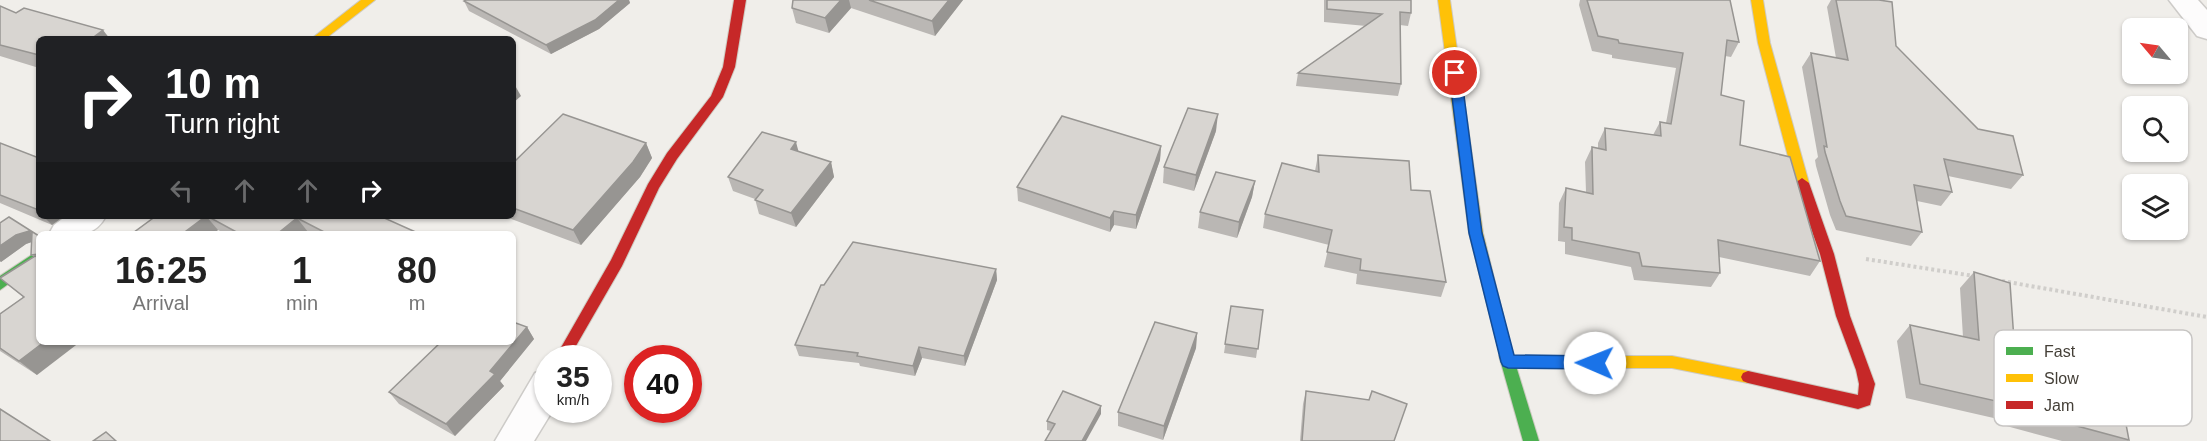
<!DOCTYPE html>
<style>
:root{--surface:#fff;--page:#f2f2f2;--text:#222;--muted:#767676}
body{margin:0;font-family:Helvetica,sans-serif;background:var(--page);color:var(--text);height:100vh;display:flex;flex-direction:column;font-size:22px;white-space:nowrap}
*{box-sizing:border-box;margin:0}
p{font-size:20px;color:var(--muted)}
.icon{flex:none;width:33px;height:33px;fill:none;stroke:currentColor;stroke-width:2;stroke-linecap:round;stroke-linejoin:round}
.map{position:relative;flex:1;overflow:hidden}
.side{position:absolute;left:36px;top:231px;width:480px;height:114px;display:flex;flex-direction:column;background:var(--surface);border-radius:9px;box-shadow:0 2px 4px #0004}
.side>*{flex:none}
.top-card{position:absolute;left:36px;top:36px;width:480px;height:183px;border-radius:9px;box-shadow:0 2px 4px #0004;background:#202124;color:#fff;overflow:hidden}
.needle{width:39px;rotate:299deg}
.tools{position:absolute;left:2122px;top:18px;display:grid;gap:12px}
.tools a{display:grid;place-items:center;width:66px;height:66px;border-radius:9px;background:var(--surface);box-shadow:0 2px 4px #0004;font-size:30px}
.speed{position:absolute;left:534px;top:345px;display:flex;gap:12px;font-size:30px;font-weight:700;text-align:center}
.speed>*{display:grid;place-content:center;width:78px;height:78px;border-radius:50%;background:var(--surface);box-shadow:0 2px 4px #0004;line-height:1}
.speed small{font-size:15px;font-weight:400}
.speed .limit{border:9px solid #d22;background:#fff;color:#111}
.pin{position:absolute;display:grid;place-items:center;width:51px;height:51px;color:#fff;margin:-26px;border:3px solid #fff;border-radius:50%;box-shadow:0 2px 6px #0007}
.me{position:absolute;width:66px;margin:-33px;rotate:271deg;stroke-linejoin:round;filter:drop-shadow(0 0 4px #0008)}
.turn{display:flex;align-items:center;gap:21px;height:126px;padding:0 30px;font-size:27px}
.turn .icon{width:78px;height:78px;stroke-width:2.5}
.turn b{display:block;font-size:42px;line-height:51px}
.lanes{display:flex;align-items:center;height:57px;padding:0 30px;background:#0003;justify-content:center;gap:30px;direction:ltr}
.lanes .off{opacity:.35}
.eta{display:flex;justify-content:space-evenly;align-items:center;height:102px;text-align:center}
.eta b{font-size:36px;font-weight:800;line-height:42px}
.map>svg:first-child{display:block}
</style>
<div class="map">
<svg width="2207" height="441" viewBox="0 0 2207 441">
<rect width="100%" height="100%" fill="#f0eeea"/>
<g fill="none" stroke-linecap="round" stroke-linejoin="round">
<g stroke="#cdcbc8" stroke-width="3">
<g id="street">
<polygon points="2169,0 2198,0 2207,10 2207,39 2197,36"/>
<path d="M 66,216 L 106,216 C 93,240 74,234 49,234 L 54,225 Z"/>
<polygon points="548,369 548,410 553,410 534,441 495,441 535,373"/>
</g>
</g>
<g stroke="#cecbc2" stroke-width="2">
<g id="fast">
<polygon points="39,250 39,262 0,290 0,276"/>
<polygon points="1506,350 1511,352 1513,356 1539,441 1523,441 1499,356 1501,352"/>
</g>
</g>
<g stroke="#cecbc2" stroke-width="2">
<g id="slow">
<polygon points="361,0 375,0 325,39 311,39"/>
<polygon points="1438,0 1450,0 1483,233 1513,356 1672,356 1748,371 1753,373 1755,377 1753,381 1748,383 1672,368 1508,368 1503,366 1469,233"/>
<polygon points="1751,0 1763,0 1770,43 1809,183 1802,188 1795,183 1758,43"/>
</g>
</g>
<g stroke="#cecbc2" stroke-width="2">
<g id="jam">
<polygon points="734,0 746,0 735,67 723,97 677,159 659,188 622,266 569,358 555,358 611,260 648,184 667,153 711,96 723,67"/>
<polygon points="1802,178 1809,183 1834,254 1850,316 1875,384 1870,405 1858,409 1748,383 1743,381 1741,377 1743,373 1748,371 1858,395 1859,384 1856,370 1836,316 1820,254 1795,183"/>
</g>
</g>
<g stroke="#d0cecb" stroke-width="4" stroke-dasharray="3 3" stroke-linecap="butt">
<polyline points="1866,259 1974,276"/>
<polyline points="2002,281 2207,317"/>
</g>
<use href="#street" fill="#fdfcfc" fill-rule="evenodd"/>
<use href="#fast" fill="#4caf50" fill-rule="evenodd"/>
<use href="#slow" fill="#ffc107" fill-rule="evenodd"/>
<use href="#jam" fill="#c62828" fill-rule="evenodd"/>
</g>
<g fill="#bab7b4">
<polygon points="466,0 629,0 630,3 599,29 551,54 469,11 464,1"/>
<polygon points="793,0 963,0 935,36 851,8 829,33 796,23 792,8"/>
<polygon points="1324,0 1411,0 1411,13 1408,26 1400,25 1401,84 1398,96 1296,86 1298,73 1366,26 1324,22"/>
<polygon points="1580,0 1730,0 1739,42 1731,57 1725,56 1721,95 1740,145 1820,261 1810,276 1719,257 1720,273 1711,287 1634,280 1631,267 1565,254 1565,242 1558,241 1559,203 1566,188 1586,192 1585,162 1592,147 1598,148 1598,143 1605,128 1653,135 1660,122 1666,123 1676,68 1612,58 1612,55 1592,51 1579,5"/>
<polygon points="1831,0 1879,0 1896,46 2023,175 2011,189 1948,176 1952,192 1941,206 1917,201 1922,232 1911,246 1836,230 1830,215 1816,166 1815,160 1818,157 1802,67 1811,53 1836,58 1827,7"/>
<polygon points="0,6 39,39 39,68 0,56"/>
<polygon points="1216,131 1194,191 1163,183 1164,167"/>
<polygon points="0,143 39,158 39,216 64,216 52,225 0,203"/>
<polygon points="646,143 652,158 640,177 581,245 503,216 513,216 513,163"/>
<polygon points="1161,146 1160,160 1136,229 1114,225 1110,232 1018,201 1017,187"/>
<polygon points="799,152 831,162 834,177 796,227 759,214 755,199 733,191 728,177"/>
<polygon points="1318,155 1411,190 1446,282 1441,297 1356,284 1357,274 1324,267 1329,245 1263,228 1265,214 1315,171"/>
<polygon points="1255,181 1252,197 1237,238 1198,228 1200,212"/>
<polygon points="156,216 380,216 420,234 311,234 308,232 305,234 226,234 218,230 213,234 134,234"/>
<polygon points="9,217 39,236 39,342 37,375 0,351 0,314 23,297 0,278 34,257 31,255 31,242 26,244 1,262 0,261 0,223"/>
<polygon points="996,269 997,280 965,366 922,358 915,376 860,366 859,363 799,356 795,345 824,285"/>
<polygon points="1974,272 2014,340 2088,374 2129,440 2128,441 2062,441 1999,424 1998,419 1906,398 1897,341 1910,325 1963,337 1960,288"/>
<polygon points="1231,306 1263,310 1256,358 1224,353"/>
<polygon points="527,327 534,339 500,381 504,386 455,436 399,404 389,392 440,344 435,342 513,342"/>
<polygon points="1197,333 1196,348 1163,440 1118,426 1118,412"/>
<polygon points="1306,391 1394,441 1300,441 1303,404"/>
<polygon points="1101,414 1051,431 1047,430 1047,421"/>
</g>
<g fill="#979592">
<polygon points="619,0 629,0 630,3 599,29 551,54 546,45"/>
<polygon points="841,0 849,0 851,8 829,33 825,18"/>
<polygon points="949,0 963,0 935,36 932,21"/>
<polygon points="103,30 110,39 91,39"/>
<polygon points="513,82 521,96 513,103"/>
<polygon points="1218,114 1216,131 1194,191 1196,175"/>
<polygon points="796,142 800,157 791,149"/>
<polygon points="646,143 652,158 640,177 581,245 573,230"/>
<polygon points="1161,146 1160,160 1136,229 1136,215"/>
<polygon points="831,162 834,177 796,227 791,213"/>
<polygon points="1255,181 1252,197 1237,238 1239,222"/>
<polygon points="1114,211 1114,225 1110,232 1110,218"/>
<polygon points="43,216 64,216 52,225"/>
<polygon points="206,216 218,230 213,234 182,234"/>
<polygon points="297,218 308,232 305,234 277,234"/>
<polygon points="29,231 38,240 26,244 1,262 0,261 0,246 16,235"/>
<polygon points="996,269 997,280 965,366 964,356"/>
<polygon points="527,327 534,339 500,381 504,386 455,436 446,424"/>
<polygon points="1197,333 1196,348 1163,440 1164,426"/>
<polygon points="44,342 80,342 37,375 19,361"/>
<polygon points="919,347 922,358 915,376 913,366"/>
<polygon points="1101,406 1101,414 1086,441 1082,441"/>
</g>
<g fill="#d8d5d1" stroke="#979592" stroke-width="1.5">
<polygon points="466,0 619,0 595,20 546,45 464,1"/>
<polygon points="793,0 841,0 825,18 792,8"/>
<polygon points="869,0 949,0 932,21"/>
<polygon points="1327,0 1411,0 1411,13 1400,12 1401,84 1298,73 1382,14 1327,9"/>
<polygon points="1587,0 1730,0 1739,42 1727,40 1721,95 1744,101 1740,145 1790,157 1820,261 1718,240 1720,273 1642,266 1639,253 1572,240 1572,228 1564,227 1566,188 1593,194 1592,147 1606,150 1605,128 1661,136 1660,122 1671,124 1683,53 1619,43 1618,40 1598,36"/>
<polygon points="1836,0 1879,0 1892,2 1896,46 1978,129 2013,136 2023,175 1944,159 1952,192 1914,185 1922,232 1846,216 1840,201 1825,152 1824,146 1827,147 1811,53 1848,60"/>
<polygon points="0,6 16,13 24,8 103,30 91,39 39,39 39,55 0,45"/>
<polygon points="1188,108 1218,114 1196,175 1164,167"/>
<polygon points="563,114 646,143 633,162 573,230 513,208 513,163"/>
<polygon points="1062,116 1161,146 1136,215 1114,211 1110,218 1017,187"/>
<polygon points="762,132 796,142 791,149 831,162 791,213 755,200 763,190 728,177"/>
<polygon points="0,143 39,158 39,207 36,209 0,195"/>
<polygon points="1318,155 1409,161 1411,190 1430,191 1446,282 1360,270 1361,259 1327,252 1332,230 1265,214 1282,163 1319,172"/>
<polygon points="1216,172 1255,181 1239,222 1200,212"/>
<polygon points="156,216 206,216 182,234 135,234 133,233"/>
<polygon points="207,216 380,216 420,234 328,234 297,218 277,234 240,234"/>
<polygon points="9,217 39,236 39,254 31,255 32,233 29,231 16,235 0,246 0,223"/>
<polygon points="853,242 996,269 964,356 919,347 913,366 857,356 858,353 795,345 821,285 824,285"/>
<polygon points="35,256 39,258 39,342 44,342 19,361 0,348 0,314 24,297 0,278"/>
<polygon points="1974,272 2010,283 2014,340 2085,358 2088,374 2118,382 2129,440 2014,409 2014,405 1920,384 1910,325 1979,340"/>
<polygon points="1231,306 1263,310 1258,349 1225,344"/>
<polygon points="513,322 527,327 490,371 495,374 446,424 389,392 441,342 513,342"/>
<polygon points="1155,322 1197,333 1164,426 1118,412"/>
<polygon points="1063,391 1101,406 1082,441 1045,441 1055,424 1047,421"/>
<polygon points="1306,391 1369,400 1372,391 1407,404 1394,441 1302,441"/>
<polygon points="0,409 50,441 0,441"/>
<polygon points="106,432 116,441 93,441"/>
</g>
<polygon fill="#1a73e8" stroke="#114b97" stroke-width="1.5" points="1455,69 1461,73 1482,233 1514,355 1595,356 1600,358 1603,363 1600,367 1595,369 1508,368 1503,366 1501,362 1469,233 1449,73"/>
<rect x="1994" y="330" width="198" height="96" rx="9" fill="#fff" stroke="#c7c5c3" stroke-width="1.5"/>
<rect x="2006" y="347" width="27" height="8" fill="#4caf50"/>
<rect x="2006" y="374" width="27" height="8" fill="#ffc107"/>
<rect x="2006" y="401" width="27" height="8" fill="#c62828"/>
<g font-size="16" fill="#443f37">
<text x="2044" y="357">Fast</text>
<text x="2044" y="384">Slow</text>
<text x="2044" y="411">Jam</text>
</g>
</svg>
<div class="tools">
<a><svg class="needle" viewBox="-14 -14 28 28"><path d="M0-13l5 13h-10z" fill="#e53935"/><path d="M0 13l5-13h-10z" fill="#767676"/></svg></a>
<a><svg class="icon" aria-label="search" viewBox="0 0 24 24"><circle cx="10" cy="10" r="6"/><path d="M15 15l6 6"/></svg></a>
<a><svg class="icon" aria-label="layers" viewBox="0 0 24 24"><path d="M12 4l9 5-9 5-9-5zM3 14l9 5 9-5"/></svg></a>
</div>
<div class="speed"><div>35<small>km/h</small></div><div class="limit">40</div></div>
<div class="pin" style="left:1455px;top:73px;background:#d93025"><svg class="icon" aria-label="arrive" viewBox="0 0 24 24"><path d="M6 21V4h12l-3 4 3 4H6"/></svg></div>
<svg class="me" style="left:1595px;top:363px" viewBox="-20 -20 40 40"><circle r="19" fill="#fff"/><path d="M0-13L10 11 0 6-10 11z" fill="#1a73e8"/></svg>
<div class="top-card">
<div class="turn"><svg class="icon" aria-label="right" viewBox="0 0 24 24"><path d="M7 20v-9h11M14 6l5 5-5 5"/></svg><div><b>10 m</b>Turn right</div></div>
<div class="lanes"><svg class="icon off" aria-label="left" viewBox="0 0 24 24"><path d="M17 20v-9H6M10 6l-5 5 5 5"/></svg><svg class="icon off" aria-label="ahead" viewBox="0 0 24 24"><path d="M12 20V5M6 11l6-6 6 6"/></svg><svg class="icon off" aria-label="ahead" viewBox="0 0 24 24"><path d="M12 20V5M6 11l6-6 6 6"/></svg><svg class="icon" aria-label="right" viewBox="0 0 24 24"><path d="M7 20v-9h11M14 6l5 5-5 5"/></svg></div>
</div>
<section class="side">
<div class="eta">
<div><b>16:25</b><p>Arrival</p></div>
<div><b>1</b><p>min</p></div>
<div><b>80</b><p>m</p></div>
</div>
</section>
</div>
